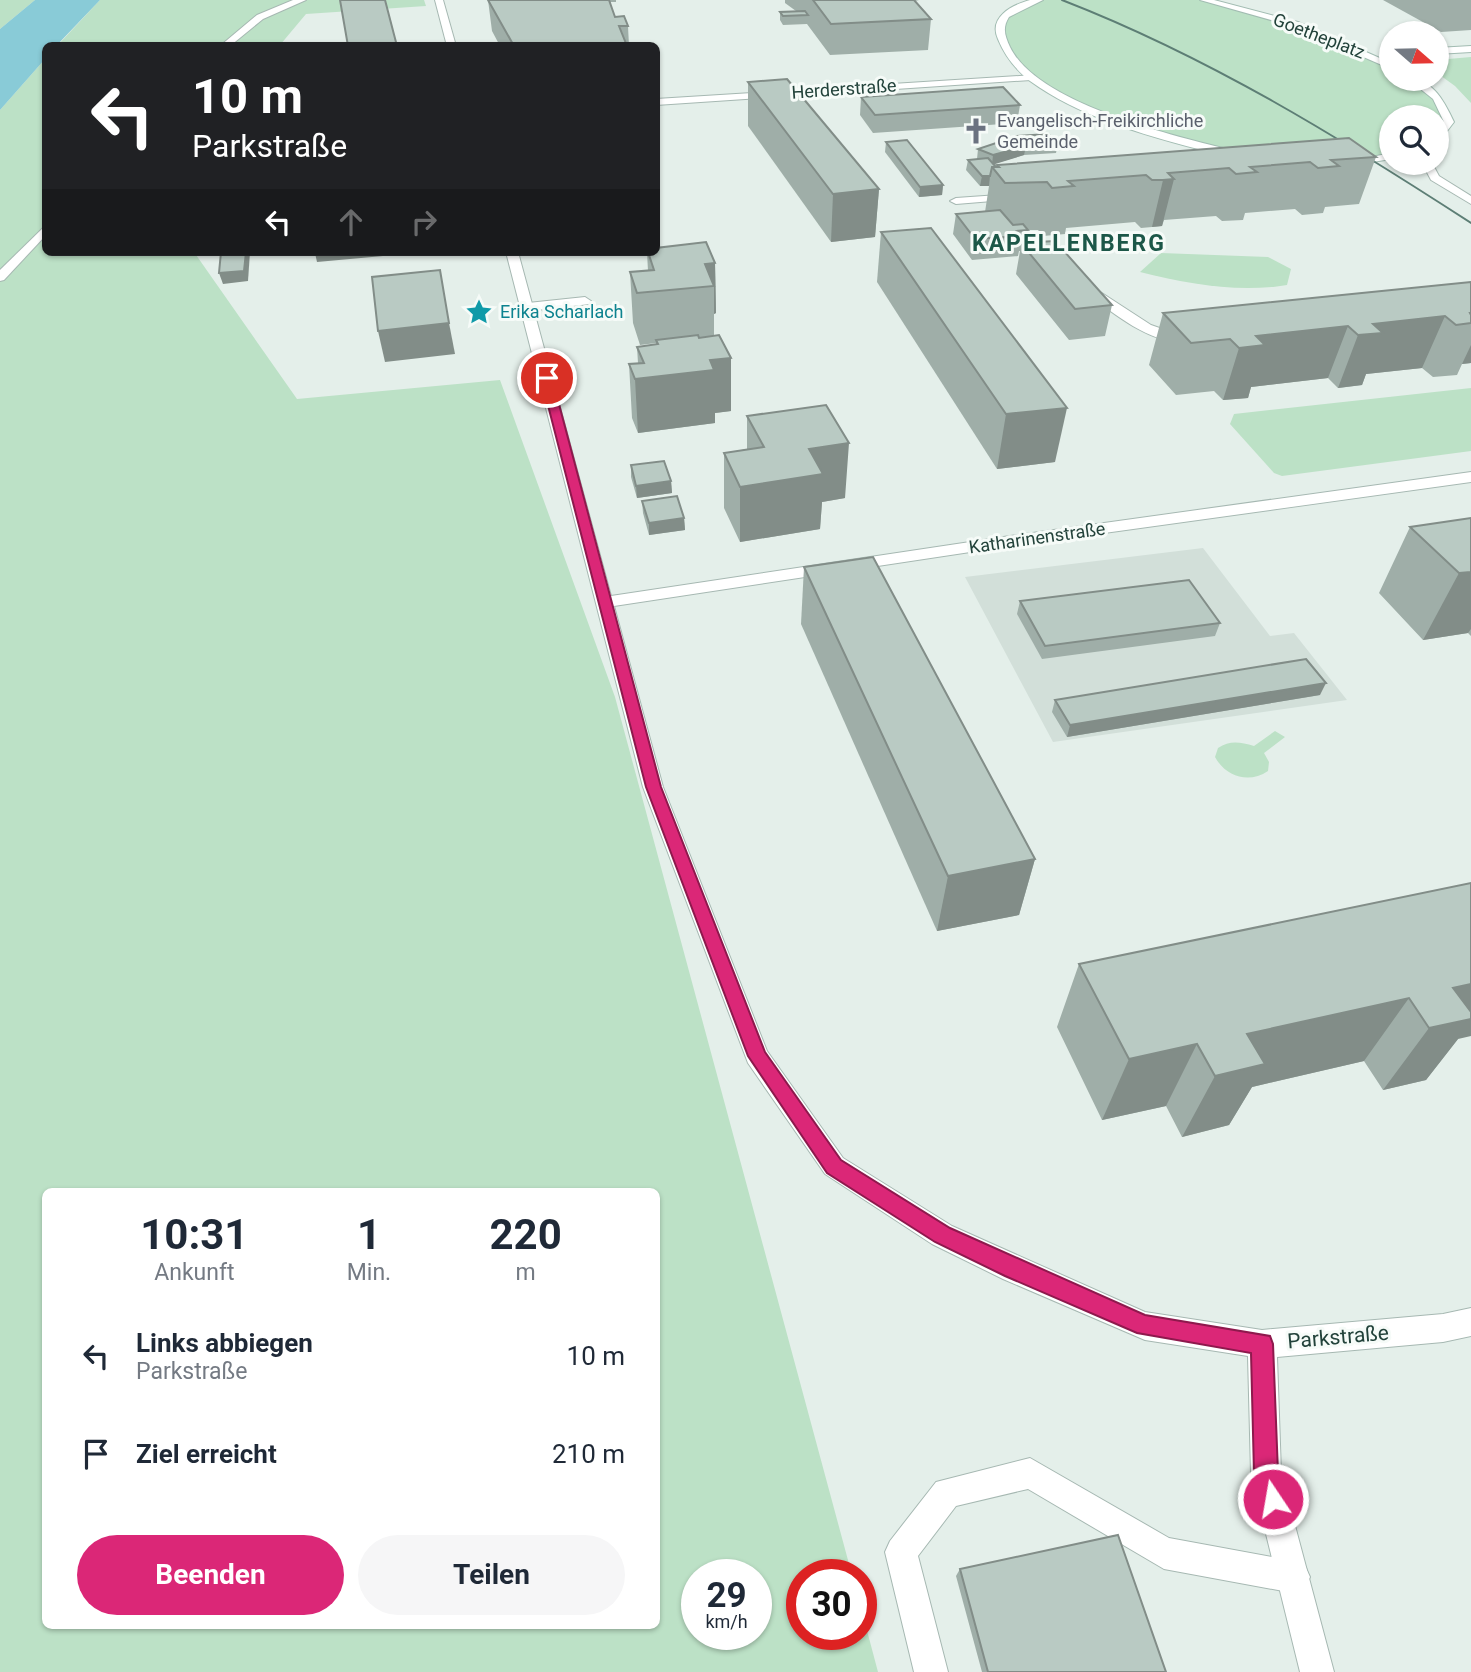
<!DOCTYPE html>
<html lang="de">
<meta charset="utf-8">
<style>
:root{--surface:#fff;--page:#f6f6f7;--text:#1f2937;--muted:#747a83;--accent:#db2777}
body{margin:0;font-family:Roboto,sans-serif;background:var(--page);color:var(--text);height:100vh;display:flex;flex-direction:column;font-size:26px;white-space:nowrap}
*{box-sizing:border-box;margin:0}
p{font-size:23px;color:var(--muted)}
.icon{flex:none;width:38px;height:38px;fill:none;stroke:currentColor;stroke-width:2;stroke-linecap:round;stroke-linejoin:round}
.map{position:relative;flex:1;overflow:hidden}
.sheet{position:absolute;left:42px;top:1188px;width:618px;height:441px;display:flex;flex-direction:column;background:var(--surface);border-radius:10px;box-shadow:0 2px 5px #0004}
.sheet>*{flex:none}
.guide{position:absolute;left:42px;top:42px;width:618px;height:214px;border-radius:10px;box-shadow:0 2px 5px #0004;background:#202124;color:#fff;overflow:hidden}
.needle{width:46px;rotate:110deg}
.controls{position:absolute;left:1379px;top:21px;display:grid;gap:14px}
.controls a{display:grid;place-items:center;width:70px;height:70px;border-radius:50%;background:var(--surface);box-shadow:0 2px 5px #0004;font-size:35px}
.speed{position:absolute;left:681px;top:1559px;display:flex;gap:14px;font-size:35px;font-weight:700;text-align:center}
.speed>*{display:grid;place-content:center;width:91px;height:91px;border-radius:50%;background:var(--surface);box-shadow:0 2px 5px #0004;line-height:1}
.speed small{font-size:18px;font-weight:400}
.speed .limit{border:10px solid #d22;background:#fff;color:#111}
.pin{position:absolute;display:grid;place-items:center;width:60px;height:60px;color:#fff;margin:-30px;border:4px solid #fff;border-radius:50%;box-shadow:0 2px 7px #0007}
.me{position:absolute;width:77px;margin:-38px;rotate:348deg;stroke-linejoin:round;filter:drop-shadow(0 0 5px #0008)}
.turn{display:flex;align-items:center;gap:24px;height:147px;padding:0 35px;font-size:32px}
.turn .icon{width:91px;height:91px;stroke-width:2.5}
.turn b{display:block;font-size:49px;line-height:60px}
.lanes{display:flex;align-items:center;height:66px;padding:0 35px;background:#0003;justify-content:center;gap:35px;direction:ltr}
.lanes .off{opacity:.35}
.eta{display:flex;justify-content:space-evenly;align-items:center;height:119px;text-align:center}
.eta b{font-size:42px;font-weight:700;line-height:49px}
.button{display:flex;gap:14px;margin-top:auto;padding:14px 35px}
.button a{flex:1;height:80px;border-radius:42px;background:var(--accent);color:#fff;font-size:28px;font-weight:700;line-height:80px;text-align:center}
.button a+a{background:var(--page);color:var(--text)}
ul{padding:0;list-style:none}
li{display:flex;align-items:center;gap:21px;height:98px;padding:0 35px}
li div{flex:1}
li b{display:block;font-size:26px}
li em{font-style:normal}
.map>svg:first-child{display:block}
</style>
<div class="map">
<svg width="1471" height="1672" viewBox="0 0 1471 1672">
<rect width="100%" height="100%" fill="#e4efea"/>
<polygon fill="#d2dfd9" points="1203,548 1270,636 1294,633 1347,700 1053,742 965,577"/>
<g fill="#bce1c6" fill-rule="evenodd">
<polygon points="0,0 35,0 0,29"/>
<polygon points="100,0 424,0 426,6 306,14 280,45 57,46"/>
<path d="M 1038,0 L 1204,0 L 1295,24 L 1391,66 L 1391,79 C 1426,79 1435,92 1449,122 L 1437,137 L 1437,117 L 1391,117 L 1391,156 L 1385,158 L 1214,150 L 1094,112 L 1031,77 L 1001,45 L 1004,15 Z"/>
<polygon points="1471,57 1471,103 1455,86 1437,73 1437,60"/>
<path d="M 45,59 L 46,252 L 194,252 L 297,399 L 500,380 L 615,697 L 852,1575 L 802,1575 L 802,1634 L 861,1634 L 861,1608 L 878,1672 L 0,1672 L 0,110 ZM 46,1192 L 656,1192 L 656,1626 L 46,1626 ZM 696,1575 L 756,1575 L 756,1634 L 696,1634 Z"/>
<path d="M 1161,253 L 1268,257 L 1291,269 L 1287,285 C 1238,293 1188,284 1140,272 Z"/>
<polygon points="1471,388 1471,451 1282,476 1274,473 1230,424 1234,414"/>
<path d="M 1275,731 L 1285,737 L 1264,753 L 1269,762 L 1268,771 C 1249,784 1226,777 1215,757 L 1218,748 C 1230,740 1240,742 1254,746 Z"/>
</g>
<polygon fill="#89cbd7" points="35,0 100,0 57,45 46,46 45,59 0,110 0,29"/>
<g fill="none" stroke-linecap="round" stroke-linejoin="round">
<g stroke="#a6b8b2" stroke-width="2">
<g id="service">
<polygon points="1013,194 1019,197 1017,199 956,204 950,201 956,198"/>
<path d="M 1091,286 L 1151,325 L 1171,332 L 1190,333 L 1192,336 C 1166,357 1107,309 1087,293 L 1087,287 Z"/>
<polygon points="585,297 591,301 590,304 528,311 522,307 528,303"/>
<polygon points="1030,1458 1169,1538 1294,1561 1305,1566 1310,1577 1305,1588 1294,1593 1164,1569 1028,1489 956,1506 918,1556 948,1672 914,1672 885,1552 890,1541 936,1482"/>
</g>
</g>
<g stroke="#a6b8b2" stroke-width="2">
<g id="minor">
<polygon points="293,0 306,0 263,19 230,46 220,46 257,15"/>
<polygon points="435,0 443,0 456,46 447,46"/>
<polygon points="1034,75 1034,79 1031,80 656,105 656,99"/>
<polygon points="1422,163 1432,163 1439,176 1471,196 1471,204 1431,180"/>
<polygon points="46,225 46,235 4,280 0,281 0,270"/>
<polygon points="506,252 518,252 611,596 1010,536 1471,472 1471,482 1010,546 614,606 663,787 767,1051 843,1158 952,1226 1145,1312 1262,1330 1443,1314 1471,1308 1471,1336 1443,1342 1277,1357 1281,1473 1334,1672 1300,1672 1251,1473 1248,1356 1145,1340 1003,1279 932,1244 825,1174 748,1063 643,787"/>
</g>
</g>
<g stroke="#a2bcb2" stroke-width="2">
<g id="secondary">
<path d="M 1030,0 L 1043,0 L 1009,17 C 1002,28 1005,36 1010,47 C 1038,105 1181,138 1240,152 L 1240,156 C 1227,158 1211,152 1198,149 C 1141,134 1078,116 1030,81 C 1015,69 1005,56 998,39 C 988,17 1012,5 1030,0 Z"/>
<polygon points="1200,0 1214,0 1298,22 1391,63 1391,69 1292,26"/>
<polygon points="1471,46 1471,52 1437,54 1437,48"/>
<path d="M 1408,79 C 1433,78 1445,103 1454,122 L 1441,139 L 1437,140 L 1437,131 L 1444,122 L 1433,99 Z"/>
<polygon points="1391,153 1391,159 1348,166 1343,163"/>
</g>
</g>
<use href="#service" fill="#fff" fill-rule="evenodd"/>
<use href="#minor" fill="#fff" fill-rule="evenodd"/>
<use href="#secondary" fill="#fff" fill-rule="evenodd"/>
<path stroke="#5d7e75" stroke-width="2" d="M 1062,0 C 1209,57 1340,138 1471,223"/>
</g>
<g fill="#9faea8">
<polygon points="488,0 616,0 616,2 609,2 615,17 628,26 629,46 500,46 492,31"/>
<polygon points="785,0 919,0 915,1 931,19 928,50 830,55 807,24 783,25 780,20 780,12 796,11 785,3"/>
<polygon points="1383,0 1471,0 1471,30 1441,32"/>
<polygon points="748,82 879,189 875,237 831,242 748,126"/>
<polygon points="861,97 1020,105 1017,123 873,133 860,115"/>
<polygon points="886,142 943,185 942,195 919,197 885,152"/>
<polygon points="1058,143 1056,153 1024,155 993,164 996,167 997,165 1376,157 1359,204 1325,207 1323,213 1302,215 1295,209 1245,213 1243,220 1222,221 1216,216 1164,220 1162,226 1152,227 1141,228 1135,222 1066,228 1065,234 1043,236 1038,230 1028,230 1026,243 1112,305 1105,336 1069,340 1016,274 1020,251 1019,251 1018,256 972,260 953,234 956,214 985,212 989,186 980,186 966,170 968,160 977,159 978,149"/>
<polygon points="881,232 1055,462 997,469 877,282"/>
<polygon points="647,252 656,252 715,263 716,313 714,314 714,336 731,411 715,413 715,423 638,433 632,418 629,364 638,363 637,347 656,344 656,343 640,345 633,323 630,272 648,271"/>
<polygon points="1471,282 1471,363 1462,364 1457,375 1433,377 1422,368 1366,374 1362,385 1338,388 1328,378 1251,387 1248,398 1223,400 1214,391 1176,395 1149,365 1163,313"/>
<polygon points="747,416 845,498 822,502 820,529 740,542 724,508 724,453 747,449"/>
<polygon points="631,465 671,481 672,493 637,498 631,477"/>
<polygon points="642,501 684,518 685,530 649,535 643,513"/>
<polygon points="1471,518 1471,636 1468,633 1423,640 1379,593 1410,527"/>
<polygon points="804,567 1035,859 1019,915 937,931 801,624"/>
<polygon points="1020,601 1220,623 1215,636 1042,659 1017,614"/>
<polygon points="1320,695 1067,737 1052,712 1055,700"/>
<polygon points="1471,883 1458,1039 1426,1080 1383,1090 1364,1061 1252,1087 1229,1125 1182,1137 1166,1106 1102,1120 1057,1027 1079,964"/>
<polygon points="960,1569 1166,1672 982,1672 956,1576"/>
</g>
<g fill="#828d88">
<polygon points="1026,146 1024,155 992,165 993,155"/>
<polygon points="982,176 990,176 989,186 980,186"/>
<polygon points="1174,179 1162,226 1152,227 1163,180"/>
<polygon points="943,185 942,195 919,197 920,187"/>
<polygon points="879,189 875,237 831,242 833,194"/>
<polygon points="246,252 250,252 248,281 223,284 219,273"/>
<polygon points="310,252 383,252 383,256 317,262 315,253 310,253"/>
<polygon points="715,263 716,313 714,314 714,286 705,264"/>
<polygon points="1445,316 1422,368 1366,374 1362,385 1338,388 1358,335 1373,324"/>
<polygon points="449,323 455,354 385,362 378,331"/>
<polygon points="1348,326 1328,378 1251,387 1248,398 1223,400 1239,348 1256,336"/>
<polygon points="1471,345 1471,363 1462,364"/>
<polygon points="731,358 731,411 715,413 715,423 638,433 635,379 710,360"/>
<polygon points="1067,408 1055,462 997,469 1006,414"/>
<polygon points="849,443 845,498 822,502 820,529 740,542 740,487 809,449"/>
<polygon points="671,481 672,493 637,498 636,486"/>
<polygon points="684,518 685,530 649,535 649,523"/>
<polygon points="1471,572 1471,629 1468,633 1423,640 1459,573"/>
<polygon points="1326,683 1320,695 1067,737 1070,725"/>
<polygon points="1035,859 1019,915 937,931 948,876"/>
<polygon points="1471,984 1471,1036 1458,1039 1426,1080 1383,1090 1429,1028 1453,988"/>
<polygon points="1409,998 1364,1061 1252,1087 1229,1125 1182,1137 1215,1076 1247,1034"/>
<polygon points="1197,1044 1166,1106 1102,1120 1129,1059"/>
</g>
<g fill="#b9cac3" stroke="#828d88" stroke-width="2">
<polygon points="340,0 385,0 397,46 348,46"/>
<polygon points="488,0 609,0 615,17 624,16 628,26 619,26 627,46 514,46"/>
<polygon points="813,0 914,0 931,19 831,24"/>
<polygon points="805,11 808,15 783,16 780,12"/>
<polygon points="787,79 879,189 833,194 748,82"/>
<polygon points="1003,87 1020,105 875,115 861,97"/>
<polygon points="1048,134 1058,143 1026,146 993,155 978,149 1017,136"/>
<polygon points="1349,138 1376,157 1331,160 1339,166 1318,168 1310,162 1250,167 1257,172 1236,174 1229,168 1168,173 1174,179 1163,180 1152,180 1146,175 1068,181 1074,186 1052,188 1047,182 1005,183 992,167 999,167 997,165"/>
<polygon points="907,140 943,185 920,187 886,142"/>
<polygon points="988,158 996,167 992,167 990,176 982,176 968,160"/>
<polygon points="1000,210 1013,225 1023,224 1028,230 1017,231 1021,236 975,239 956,214"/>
<polygon points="931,228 1067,408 1006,414 881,232"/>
<polygon points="1055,241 1112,305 1075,309 1021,243"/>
<polygon points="706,242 715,263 705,264 714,286 637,293 630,272 654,270 648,252 656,252 656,248"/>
<polygon points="221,252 246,252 244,271 219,273"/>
<polygon points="440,270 449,323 378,331 372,277"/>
<polygon points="1471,282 1471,313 1470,313 1471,315 1471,323 1456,325 1445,316 1373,324 1383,333 1358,335 1348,326 1256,336 1265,345 1239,348 1230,339 1191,343 1163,313"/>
<polygon points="698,335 699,338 719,335 731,358 710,360 714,370 635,379 629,364 644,363 637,347 658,344 656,340"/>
<polygon points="826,405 849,443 809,449 823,474 740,487 724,453 764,447 747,416"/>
<polygon points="664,461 671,481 636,486 631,465"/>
<polygon points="677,496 684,518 649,523 642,501"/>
<polygon points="1471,518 1471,572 1459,573 1410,527"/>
<polygon points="873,557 1035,859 948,876 804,567"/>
<polygon points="1189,580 1220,623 1045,646 1020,601"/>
<polygon points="1306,659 1326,683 1070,725 1055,700"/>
<polygon points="1471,883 1471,984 1453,988 1471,1012 1471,1019 1429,1028 1409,998 1247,1034 1265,1064 1215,1076 1197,1044 1129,1059 1079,964"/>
<polygon points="1118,1535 1166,1672 988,1672 960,1569"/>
</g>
<polygon fill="#db2777" stroke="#8e194d" stroke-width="2" points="547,375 552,378 661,787 765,1052 841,1160 950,1228 1145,1315 1270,1336 1273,1344 1278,1473 1285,1499 1281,1507 1273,1511 1265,1507 1254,1473 1251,1353 1137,1333 1005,1276 935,1242 827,1173 748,1056 646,787 541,378"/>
<defs>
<g id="church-bare" transform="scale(2.1)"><path d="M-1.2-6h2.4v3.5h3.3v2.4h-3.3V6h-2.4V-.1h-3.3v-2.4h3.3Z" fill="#6b7280" stroke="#f6fbf8" stroke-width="2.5" paint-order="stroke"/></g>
<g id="sight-bare" transform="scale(2.1)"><path d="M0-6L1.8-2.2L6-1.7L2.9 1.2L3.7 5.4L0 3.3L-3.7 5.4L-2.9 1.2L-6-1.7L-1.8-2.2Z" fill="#0f9aa8" stroke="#f6fbf8" stroke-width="2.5" paint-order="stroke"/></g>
</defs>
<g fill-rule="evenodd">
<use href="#church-bare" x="976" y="131"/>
<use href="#sight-bare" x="479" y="312"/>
</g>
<g text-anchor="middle" stroke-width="6" stroke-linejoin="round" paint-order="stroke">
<g font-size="18" fill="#22423a" stroke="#f6fbf8">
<text transform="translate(1319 36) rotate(21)" y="6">Goetheplatz</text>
<text transform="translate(844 89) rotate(-4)" y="6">Herderstraße</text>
<text transform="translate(1037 538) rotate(-8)" y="6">Katharinenstraße</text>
</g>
<g font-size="18" fill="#5b616d" stroke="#f6fbf8" text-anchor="start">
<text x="997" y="127">Evangelisch-Freikirchliche<tspan x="997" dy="21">Gemeinde</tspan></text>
</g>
<g font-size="18" fill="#0d838f" stroke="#f6fbf8" text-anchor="start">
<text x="500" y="318">Erika Scharlach</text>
</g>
<g font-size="21" fill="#22423a" stroke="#f6fbf8">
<text transform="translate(1338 1337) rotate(-5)" y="7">Parkstraße</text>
</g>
<g font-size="23" font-weight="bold" letter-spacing="2" fill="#1c5748" stroke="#f6fbf8">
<text x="1069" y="251">KAPELLENBERG</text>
</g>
</g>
</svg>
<div class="controls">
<a><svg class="needle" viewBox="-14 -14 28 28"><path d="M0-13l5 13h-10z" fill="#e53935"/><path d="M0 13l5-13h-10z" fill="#747a83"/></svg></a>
<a><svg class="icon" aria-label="search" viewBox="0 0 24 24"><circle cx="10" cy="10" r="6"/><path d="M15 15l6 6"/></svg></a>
</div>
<div class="speed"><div>29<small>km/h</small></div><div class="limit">30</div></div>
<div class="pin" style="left:547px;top:378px;background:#d93025"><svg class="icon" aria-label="arrive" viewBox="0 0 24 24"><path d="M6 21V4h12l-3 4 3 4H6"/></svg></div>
<svg class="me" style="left:1273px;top:1499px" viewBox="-20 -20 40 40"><circle r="17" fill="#db2777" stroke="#fff" stroke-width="3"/><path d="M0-11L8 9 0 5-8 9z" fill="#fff"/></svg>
<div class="guide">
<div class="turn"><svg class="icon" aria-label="left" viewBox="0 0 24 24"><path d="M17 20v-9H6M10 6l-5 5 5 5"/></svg><div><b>10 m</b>Parkstraße</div></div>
<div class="lanes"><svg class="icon" aria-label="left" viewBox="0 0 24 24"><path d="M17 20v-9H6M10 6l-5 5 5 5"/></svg><svg class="icon off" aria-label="ahead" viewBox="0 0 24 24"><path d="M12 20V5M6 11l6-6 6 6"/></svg><svg class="icon off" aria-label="right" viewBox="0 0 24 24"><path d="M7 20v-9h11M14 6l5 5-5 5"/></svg></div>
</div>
<section class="sheet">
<div class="eta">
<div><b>10:31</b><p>Ankunft</p></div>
<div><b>1</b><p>Min.</p></div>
<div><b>220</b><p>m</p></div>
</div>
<ul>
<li><svg class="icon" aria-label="left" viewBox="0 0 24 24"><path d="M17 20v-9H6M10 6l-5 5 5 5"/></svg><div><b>Links abbiegen</b><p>Parkstraße</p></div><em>10 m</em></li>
<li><svg class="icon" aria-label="arrive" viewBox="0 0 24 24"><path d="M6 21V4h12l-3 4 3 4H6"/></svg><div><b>Ziel erreicht</b></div><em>210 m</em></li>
</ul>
<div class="button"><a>Beenden</a><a>Teilen</a></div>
</section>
</div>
